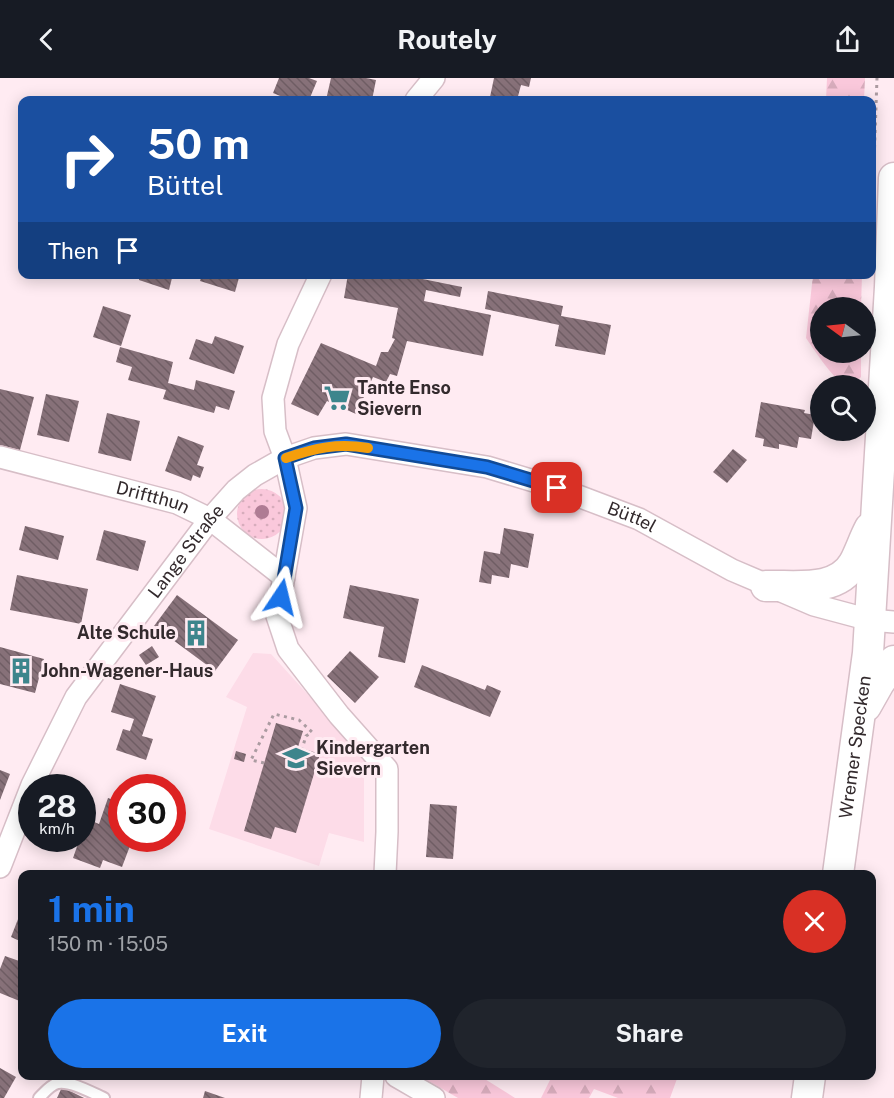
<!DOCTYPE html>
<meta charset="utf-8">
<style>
:root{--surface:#171b24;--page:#20242c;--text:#f1f3f6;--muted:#9ea1a6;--accent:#1a73e8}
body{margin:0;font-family:"Public Sans",sans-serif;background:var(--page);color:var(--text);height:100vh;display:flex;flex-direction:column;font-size:22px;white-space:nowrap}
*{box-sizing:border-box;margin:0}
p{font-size:20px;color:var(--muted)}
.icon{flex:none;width:33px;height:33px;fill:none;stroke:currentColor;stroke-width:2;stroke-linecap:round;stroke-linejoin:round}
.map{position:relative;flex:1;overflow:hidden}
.side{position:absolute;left:18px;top:792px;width:858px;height:210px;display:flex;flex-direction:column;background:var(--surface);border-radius:12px;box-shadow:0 3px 15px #0003}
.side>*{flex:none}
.banner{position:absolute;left:18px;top:18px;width:858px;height:183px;border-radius:12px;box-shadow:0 3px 15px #0003;background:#1a4fa0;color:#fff;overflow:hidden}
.needle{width:39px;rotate:285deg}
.buttons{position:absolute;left:810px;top:219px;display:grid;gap:12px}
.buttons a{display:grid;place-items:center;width:66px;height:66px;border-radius:50%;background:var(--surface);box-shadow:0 3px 15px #0003;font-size:30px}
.speed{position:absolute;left:18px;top:696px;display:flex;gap:12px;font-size:30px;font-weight:700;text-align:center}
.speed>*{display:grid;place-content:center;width:78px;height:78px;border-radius:50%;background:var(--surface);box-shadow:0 3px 15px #0003;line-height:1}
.speed small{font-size:15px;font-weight:400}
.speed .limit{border:9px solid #d22;background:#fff;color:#111}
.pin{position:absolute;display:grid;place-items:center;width:51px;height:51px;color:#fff;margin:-26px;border-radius:12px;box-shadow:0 3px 9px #0006}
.me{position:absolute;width:66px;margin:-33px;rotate:10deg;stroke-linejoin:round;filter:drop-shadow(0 0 4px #0008)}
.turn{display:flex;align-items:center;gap:21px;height:126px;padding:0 30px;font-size:27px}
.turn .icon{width:78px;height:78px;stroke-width:2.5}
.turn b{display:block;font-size:42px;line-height:51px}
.then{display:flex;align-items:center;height:57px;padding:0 30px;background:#0003;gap:12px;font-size:22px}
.round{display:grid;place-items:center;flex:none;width:63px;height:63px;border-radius:32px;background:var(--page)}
.headline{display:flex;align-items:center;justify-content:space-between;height:102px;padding:0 30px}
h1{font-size:36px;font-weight:700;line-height:45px;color:var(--accent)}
.cta{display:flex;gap:12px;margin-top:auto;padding:12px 30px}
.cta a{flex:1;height:69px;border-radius:36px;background:var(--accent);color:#fff;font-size:24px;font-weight:700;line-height:69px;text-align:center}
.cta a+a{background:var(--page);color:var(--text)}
header{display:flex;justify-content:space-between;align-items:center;height:78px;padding:0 30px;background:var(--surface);font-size:27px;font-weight:700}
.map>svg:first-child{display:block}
</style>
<header><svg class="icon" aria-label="back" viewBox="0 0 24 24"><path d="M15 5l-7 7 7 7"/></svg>Routely<svg class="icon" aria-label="share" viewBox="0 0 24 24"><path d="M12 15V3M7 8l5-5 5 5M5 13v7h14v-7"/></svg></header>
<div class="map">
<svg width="894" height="1020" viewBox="0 0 894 1020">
<defs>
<pattern id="forest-firs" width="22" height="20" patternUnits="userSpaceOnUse" patternTransform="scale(1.5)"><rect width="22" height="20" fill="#fac8db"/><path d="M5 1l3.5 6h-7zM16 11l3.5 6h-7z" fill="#d7acbc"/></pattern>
<pattern id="park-dots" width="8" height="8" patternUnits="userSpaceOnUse" patternTransform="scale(1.5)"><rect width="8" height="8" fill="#fac8db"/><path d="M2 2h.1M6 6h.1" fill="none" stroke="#d7acbc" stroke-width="1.8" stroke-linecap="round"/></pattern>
<pattern id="building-back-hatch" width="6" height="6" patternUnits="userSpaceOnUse" patternTransform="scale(1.5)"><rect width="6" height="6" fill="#877179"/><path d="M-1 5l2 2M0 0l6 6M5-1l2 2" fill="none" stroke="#6f5d64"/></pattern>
</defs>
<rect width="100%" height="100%" fill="#ffebf2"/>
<polygon fill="#fddce8" points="253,575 271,576 331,642 364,683 364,764 329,755 319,788 209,751 247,629 226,619"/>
<g fill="url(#forest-firs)">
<polygon points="827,0 865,0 864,22 826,22"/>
<path d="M 813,197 L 862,197 L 861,229 L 820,230 L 820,274 L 861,275 L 861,299 C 858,302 853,307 849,308 C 837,308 813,270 806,260 Z"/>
<polygon points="420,998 480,998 515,1020 458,1020"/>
<polygon points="552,998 678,998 670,1020 618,1020 594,1011 589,1020 541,1020"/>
</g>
<circle fill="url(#park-dots)" cx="262" cy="436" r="25"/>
<g fill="url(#building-back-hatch)">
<polygon points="279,0 309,0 317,3 309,22 300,19 299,22 290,22 273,15"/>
<polygon points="331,0 366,0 376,2 372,22 326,22"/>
<polygon points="494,0 531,0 529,9 521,7 517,22 490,19"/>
<polygon points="140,196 173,196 169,212 139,202"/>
<polygon points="202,196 240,196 235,214 200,203"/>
<polygon points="348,196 398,196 462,209 460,219 426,212 424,223 491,237 483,278 407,263 397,298 390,296 386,304 373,299 356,336 327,323 318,338 291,326 321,265 376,288 381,274 388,274 395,261 392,260 398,230 344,220"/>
<polygon points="488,213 563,228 561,238 611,247 605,277 555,268 559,247 485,231"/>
<polygon points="103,228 131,237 121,268 93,259"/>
<polygon points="215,258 244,268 234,296 189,281 196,261 212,266"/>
<polygon points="120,269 173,284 168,305 194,312 196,302 235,313 229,332 216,328 214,335 163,321 166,312 128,302 132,289 116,284"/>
<polygon points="0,311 34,319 20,372 0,367"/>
<polygon points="46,316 79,323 69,364 37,357"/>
<polygon points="761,324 805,332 804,335 815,337 811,361 799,359 797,370 779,366 779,371 763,368 764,361 755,359"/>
<polygon points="107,335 140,343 131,383 98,375"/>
<polygon points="178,358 204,368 197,387 204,389 200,400 193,397 191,403 165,393"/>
<polygon points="733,371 747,382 727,405 713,394"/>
<polygon points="25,448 64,458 58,482 19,472"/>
<polygon points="504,450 534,456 528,490 511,486 509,500 492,497 491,506 479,504 484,473 500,476"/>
<polygon points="104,452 146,463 138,493 96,482"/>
<polygon points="17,497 88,511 81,546 10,532"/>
<polygon points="350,507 419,521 405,585 378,579 384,549 343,540"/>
<polygon points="177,517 238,562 215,593 154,548"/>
<polygon points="152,568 159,579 146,587 139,577"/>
<polygon points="0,569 44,581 35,615 0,606"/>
<polygon points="350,573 379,599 355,625 327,598"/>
<polygon points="422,587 485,612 487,607 501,613 490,639 414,609"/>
<polygon points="120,606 156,618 142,658 153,661 146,682 116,672 123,651 130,653 134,641 111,634"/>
<polygon points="276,645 303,653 298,669 320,676 296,755 275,749 271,761 244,753"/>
<polygon points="236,673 246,676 244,684 234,681"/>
<polygon points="0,692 10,696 0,722"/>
<polygon points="108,720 122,725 122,760 133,760 122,789 103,782 100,790 73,780 80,760 82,760 87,741 99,746"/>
<polygon points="430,726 457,728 453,781 426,779"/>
<polygon points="22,831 22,864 11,859"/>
<polygon points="5,878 22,884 22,924 0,915 0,891"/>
<polygon points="0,990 16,999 4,1020 0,1020"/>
<polygon points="62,1009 84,1020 57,1020"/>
<polygon points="205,1013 225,1020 203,1020"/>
</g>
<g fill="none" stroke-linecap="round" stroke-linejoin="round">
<g stroke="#d7bec7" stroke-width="14">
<path id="lane" d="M 39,1020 C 44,1015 50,1007 58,1005 C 72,1003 92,1015 104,1020"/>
</g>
<g stroke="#d7bec7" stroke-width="24">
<g id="street">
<polyline points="416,22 434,0"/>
<polyline points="321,196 288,266 273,320 275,353 285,380 296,430 277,538 288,571 339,637 387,691 387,754 385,796"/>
<path id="s1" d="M 0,379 L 177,425 L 210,441 L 284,499"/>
<path id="s2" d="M 0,789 L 32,707 L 76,619 L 210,441 L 236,412 L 255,397 L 285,380 L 314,370 L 346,366 L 487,389 L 557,410 L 639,441 L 732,492 L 814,527 L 870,542 L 894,544"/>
<polyline points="396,998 434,1020"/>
<polyline points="371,1020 373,998"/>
</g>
</g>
<g stroke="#d7bec7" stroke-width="33">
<g id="secondary">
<path d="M 766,508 C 795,507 837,515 854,485 C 860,474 864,461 870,450"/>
<polyline points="866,628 879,605 894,583"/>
<path id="s3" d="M 838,796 L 868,575 L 890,209 L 894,100"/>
<polyline points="807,1020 810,998"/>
</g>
</g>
<g stroke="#ab9ba1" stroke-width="3" stroke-dasharray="3 4.5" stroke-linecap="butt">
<polyline points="874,85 877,0"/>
<polyline points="264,685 251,682 274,636 299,642 312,654 306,658 302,671"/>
</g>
<use href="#lane" stroke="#fff" stroke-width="10"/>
<use href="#street" stroke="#fff" stroke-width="21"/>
<use href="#secondary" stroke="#fff" stroke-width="30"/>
</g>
<circle fill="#af7c94" cx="262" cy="434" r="7"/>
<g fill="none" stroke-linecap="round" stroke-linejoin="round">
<g stroke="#114b97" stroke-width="15">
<polyline id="route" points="281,519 296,430 285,380 314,370 346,366 487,389 557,410"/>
</g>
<use href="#route" stroke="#1a73e8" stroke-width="10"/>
<path stroke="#f59e0b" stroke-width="10" d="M 286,380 C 315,370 337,365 368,370"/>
</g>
<defs>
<g id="supermarket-bare" transform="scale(2.07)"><path d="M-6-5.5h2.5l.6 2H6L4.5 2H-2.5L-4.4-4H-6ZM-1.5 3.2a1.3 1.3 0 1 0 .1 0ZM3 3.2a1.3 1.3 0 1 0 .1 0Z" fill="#3d858c" stroke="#ffebf2" stroke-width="2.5" paint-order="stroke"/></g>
<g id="building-bare" transform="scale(2.07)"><path d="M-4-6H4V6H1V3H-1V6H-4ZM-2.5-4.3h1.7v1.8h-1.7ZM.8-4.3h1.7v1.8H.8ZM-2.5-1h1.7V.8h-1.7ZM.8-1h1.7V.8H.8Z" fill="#3d858c" stroke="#ffebf2" stroke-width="2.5" paint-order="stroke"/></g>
<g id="school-bare" transform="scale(2.07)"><path d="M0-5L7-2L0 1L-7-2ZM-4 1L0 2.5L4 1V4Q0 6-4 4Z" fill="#3d858c" stroke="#ffebf2" stroke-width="2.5" paint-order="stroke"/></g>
</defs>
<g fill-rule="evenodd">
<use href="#supermarket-bare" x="337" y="320"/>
<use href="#building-bare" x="196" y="555"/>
<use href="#building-bare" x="21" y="593"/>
<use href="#school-bare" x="296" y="680"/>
</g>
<g text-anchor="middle" stroke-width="6" stroke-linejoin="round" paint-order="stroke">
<g font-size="18" font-weight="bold" fill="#332a2d" stroke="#ffebf2" text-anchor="start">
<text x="357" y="316">Tante Enso<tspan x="357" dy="21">Sievern</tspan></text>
<text x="176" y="561" text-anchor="end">Alte Schule</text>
<text x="41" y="599">John-Wagener-Haus</text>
<text x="316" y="676">Kindergarten<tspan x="316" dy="21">Sievern</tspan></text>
</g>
<g font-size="18" fill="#332a2d" stroke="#ffebf2">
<text dy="6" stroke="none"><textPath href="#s1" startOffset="158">Driftthun</textPath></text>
<text dy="6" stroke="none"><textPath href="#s2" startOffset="866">Büttel</textPath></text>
<text dy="6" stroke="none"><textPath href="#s2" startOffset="369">Lange Straße</textPath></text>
<text dy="6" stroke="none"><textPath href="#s3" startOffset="128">Wremer Specken</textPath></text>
</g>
</g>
</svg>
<div class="buttons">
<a><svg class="needle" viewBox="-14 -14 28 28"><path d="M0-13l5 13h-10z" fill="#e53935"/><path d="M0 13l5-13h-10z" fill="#9ea1a6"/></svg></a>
<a><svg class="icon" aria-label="search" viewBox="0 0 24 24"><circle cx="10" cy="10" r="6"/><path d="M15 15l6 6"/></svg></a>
</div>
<div class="speed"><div>28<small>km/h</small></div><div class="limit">30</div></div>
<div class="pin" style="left:557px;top:410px;background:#d93025"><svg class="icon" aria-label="arrive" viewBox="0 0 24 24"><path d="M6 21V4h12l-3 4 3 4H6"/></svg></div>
<svg class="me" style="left:281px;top:519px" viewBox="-20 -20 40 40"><path d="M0-17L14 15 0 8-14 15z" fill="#1a73e8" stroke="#fff" stroke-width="4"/></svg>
<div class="banner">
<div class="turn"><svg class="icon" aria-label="right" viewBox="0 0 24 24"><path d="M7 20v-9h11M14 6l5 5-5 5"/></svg><div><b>50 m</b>Büttel</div></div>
<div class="then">Then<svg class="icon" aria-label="arrive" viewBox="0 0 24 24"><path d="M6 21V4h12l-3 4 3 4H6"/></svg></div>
</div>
<section class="side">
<div class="headline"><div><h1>1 min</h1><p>150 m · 15:05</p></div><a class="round" style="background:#d93025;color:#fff"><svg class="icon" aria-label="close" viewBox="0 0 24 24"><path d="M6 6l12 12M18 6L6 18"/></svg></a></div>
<div class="cta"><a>Exit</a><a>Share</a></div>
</section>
</div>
